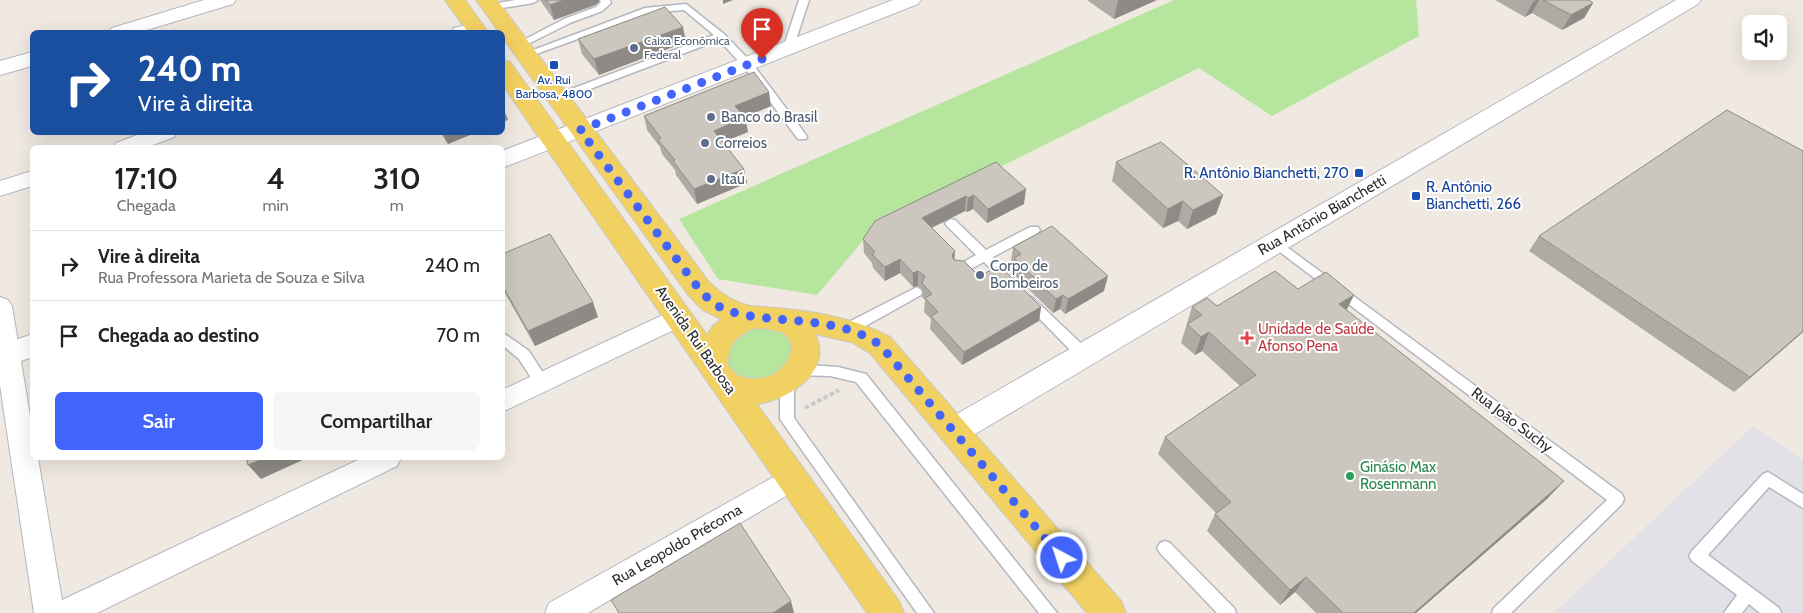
<!DOCTYPE html>
<html lang="pt">
<meta charset="utf-8">
<style>
:root{--surface:#fff;--page:#f6f6f6;--text:#222;--muted:#767676;--line:#e0e0e0;--accent:#4264fb}
body{margin:0;font-family:Cabin,sans-serif;background:var(--page);color:var(--text);height:100vh;display:flex;flex-direction:column;font-size:19px;white-space:nowrap}
*{box-sizing:border-box;margin:0}
p{font-size:16px;color:var(--muted)}
.icon{flex:none;width:28px;height:28px;fill:none;stroke:currentColor;stroke-width:2;stroke-linecap:round;stroke-linejoin:round}
.map{position:relative;flex:1;overflow:hidden}
.drawer{position:absolute;left:30px;top:145px;width:475px;height:315px;display:flex;flex-direction:column;background:var(--surface);border-radius:8px;box-shadow:0 5px 20px #0002}
.drawer>*{flex:none}
.banner{position:absolute;left:30px;top:30px;width:475px;height:105px;border-radius:8px;box-shadow:0 5px 20px #0002;background:#1a4fa0;color:#fff;overflow:hidden}
.buttons{position:absolute;left:1742px;top:15px;display:grid;gap:10px}
.buttons a{display:grid;place-items:center;width:45px;height:45px;border-radius:8px;background:var(--surface);box-shadow:0 5px 20px #0002;font-size:25px}
.pin{position:absolute;display:grid;place-items:center;width:42px;height:42px;color:#fff;margin:-51px -21px;border-radius:50% 50% 50% 0;rotate:-45deg;box-shadow:0 0 5px #0007}
.pin .icon{rotate:45deg}
.me{position:absolute;width:55px;margin:-28px;rotate:320deg;stroke-linejoin:round;filter:drop-shadow(0 0 4px #0008)}
.turn{display:flex;align-items:center;gap:18px;height:105px;padding:0 25px;font-size:22px}
.turn .icon{width:65px;height:65px;stroke-width:2.5}
.turn b{display:block;font-size:35px;line-height:42px}
.eta{display:flex;justify-content:space-evenly;align-items:center;height:85px;text-align:center}
.eta b{font-size:30px;font-weight:600;line-height:35px}
.cta{display:flex;gap:10px;margin-top:auto;padding:10px 25px}
.cta a{flex:1;height:58px;border-radius:8px;background:var(--accent);color:#fff;font-size:20px;font-weight:600;line-height:58px;text-align:center}
.cta a+a{background:var(--page);color:var(--text)}
ul{padding:0;list-style:none}
li{display:flex;align-items:center;gap:15px;height:70px;padding:0 25px;border-top:1px solid var(--line)}
li div{flex:1}
li b{display:block;font-size:19px}
li em{font-style:normal}
.map>svg:first-child{display:block}
</style>
<div class="map">
<svg width="1803" height="613" viewBox="0 0 1803 613">
<rect width="100%" height="100%" fill="#efe9e1"/>
<polygon fill="#e3e1e8" points="1753,426 1803,460 1803,613 1554,613"/>
<g fill="#b6e59e">
<polygon points="1174,0 1416,0 1419,36 1272,116 1199,68 871,231 817,295 718,279 679,219"/>
<path d="M 754,325 C 762,327 774,326 781,330 C 805,343 787,371 769,379 C 756,384 738,378 728,371 L 723,349 Z"/>
</g>
<g fill="none" stroke-linecap="round" stroke-linejoin="round">
<g stroke="#b4b7c1" stroke-width="3">
<g id="lane">
<polygon points="516,0 538,0 533,3 491,10 486,7 491,4"/>
<polygon points="600,0 610,0 611,3 602,11 570,23 522,47 519,48 514,45 564,19 596,7 601,2"/>
<polygon points="799,0 809,0 793,49 791,51 785,51 783,49"/>
<polygon points="686,4 724,34 752,63 806,135 807,137 806,139 798,139 744,67 719,40 561,100 553,100 553,96 714,35 684,10 649,13 528,57 522,57 520,55 645,8"/>
<polygon points="951,219 955,220 986,250 1030,227 1038,227 1040,230 1038,233 993,257 1012,276 1014,279 1008,284 1004,282 984,262 963,273 955,273 953,270 955,267 976,255 947,226 945,223"/>
<polygon points="1276,239 1622,494 1624,499 1622,504 1511,613 1492,613 1494,608 1607,500 1272,246 1270,243"/>
<polygon points="917,287 923,292 921,295 853,333 843,333 842,329 843,325"/>
<polygon points="1029,296 1033,298 1089,351 1091,355 1089,359 1079,359 1025,304 1023,301 1025,298"/>
<polygon points="502,332 529,351 547,379 549,383 547,387 542,388 537,387 519,359 502,345"/>
<path d="M 807,365 L 838,367 L 866,374 L 1057,613 L 1039,613 L 856,382 L 830,376 L 796,375 L 798,379 L 794,392 L 794,418 L 934,613 L 917,613 L 780,419 C 780,404 779,389 786,375 L 794,375 L 792,371 L 794,367 Z"/>
<polygon points="1768,472 1803,494 1803,508 1769,487 1708,555 1779,608 1781,613 1760,613 1749,604 1742,613 1724,613 1737,595 1692,561 1689,556 1692,551 1763,474"/>
<polygon points="1165,541 1170,543 1234,608 1236,613 1217,613 1160,553 1157,548 1160,543"/>
</g>
</g>
<g stroke="#b4b7c1" stroke-width="2">
<g id="street">
<polygon points="475,23 481,24 484,28 481,32 451,32 454,28"/>
<polygon points="145,132 177,132 174,137 145,148 113,148 116,143"/>
<polygon points="32,171 32,186 0,196 0,181"/>
<polygon points="0,297 8,300 12,306 32,428 32,458 38,458 62,600 362,458 401,458 397,466 97,613 34,613 0,385"/>
<polygon points="680,307 688,309 692,316 688,323 502,412 502,390"/>
<polygon points="793,466 803,470 807,478 803,486 588,613 545,613 549,603"/>
</g>
</g>
<g stroke="#b4b7c1" stroke-width="2">
<g id="secondary">
<polygon points="204,0 236,0 233,4 140,32 108,32 112,28"/>
<polygon points="893,0 921,0 918,4 502,168 502,151"/>
<polygon points="1676,0 1701,0 1698,4 965,440 954,444 943,440 939,431 943,422"/>
<polygon points="32,52 32,66 0,75 0,61"/>
<polygon points="32,334 32,357 0,369 0,346"/>
</g>
</g>
<g stroke="#c9c9c9" stroke-width="2">
<g id="primary">
<polygon points="445,0 465,0 488,32 468,32"/>
<path d="M 476,0 L 497,0 L 709,282 C 722,294 733,302 751,306 C 798,309 847,314 890,337 L 1121,601 L 1126,613 L 1087,613 L 870,353 L 851,342 L 815,334 C 834,371 789,400 757,404 L 899,601 L 904,613 L 867,613 L 502,84 L 502,60 L 510,62 L 707,335 L 713,326 L 721,319 L 703,310 L 689,296 L 502,37 L 502,32 L 499,32 ZM 755,328 C 762,329 771,329 778,331 C 808,340 783,393 736,375 L 728,365 C 728,344 736,336 755,328 Z"/>
</g>
</g>
<polyline stroke="#c9c9c9" stroke-width="4" stroke-dasharray="4.5 2.5" stroke-linecap="butt" points="805,408 839,390"/>
<use href="#lane" fill="#fff" fill-rule="evenodd"/>
<use href="#street" fill="#fff" fill-rule="evenodd"/>
<use href="#secondary" fill="#fff" fill-rule="evenodd"/>
<use href="#primary" fill="#f2d163" fill-rule="evenodd"/>
</g>
<g fill="#afaba4">
<polygon points="540,0 599,0 599,2 595,5 554,20"/>
<polygon points="1087,0 1157,0 1114,19"/>
<polygon points="1495,0 1589,0 1593,3 1584,18 1562,30 1532,13 1525,17"/>
<polygon points="578,39 686,42 599,75 582,54"/>
<polygon points="771,106 745,117 748,132 723,142 744,169 747,183 697,204 676,175 675,170 662,154 660,147 647,130 644,116"/>
<polygon points="440,132 477,132 448,144"/>
<polygon points="996,162 1024,204 987,223 973,209 967,212 965,211 932,228 954,260 979,276 1041,307 1039,321 962,365 930,329 931,319 924,312 925,300 922,297 922,289 918,286 913,287 900,273 885,281 873,268 872,263 864,253 863,239"/>
<polygon points="1116,162 1223,195 1216,214 1187,229 1178,221 1163,228 1112,181"/>
<polygon points="1539,236 1803,332 1734,392 1529,251"/>
<polygon points="1013,247 1104,291 1065,314 1060,309 1053,313 1012,273 1013,264 1011,262"/>
<polygon points="502,254 598,317 535,346 502,288"/>
<polygon points="1298,289 1354,295 1346,310 1548,498 1416,613 1316,613 1295,592 1280,605 1207,531 1215,514 1216,513 1158,454 1165,437 1240,386 1202,351 1195,355 1181,343 1192,307 1217,306"/>
</g>
<g fill="#8e8b86">
<polygon points="564,0 599,0 599,2 595,5 554,20 550,5"/>
<polygon points="723,0 733,0 723,4"/>
<polygon points="1118,0 1157,0 1114,19"/>
<polygon points="1536,0 1539,0 1532,13 1525,17 1533,2"/>
<polygon points="1593,3 1584,18 1562,30 1571,15"/>
<polygon points="683,27 686,42 599,75 594,59"/>
<polygon points="769,92 771,106 737,120 735,106"/>
<polygon points="502,105 508,120 502,122"/>
<polygon points="745,117 748,132 716,145 714,131"/>
<polygon points="442,132 477,132 448,144"/>
<polygon points="744,169 747,183 697,204 694,189"/>
<polygon points="1026,189 1024,204 987,223 988,209"/>
<polygon points="974,195 973,209 967,212 968,198"/>
<polygon points="1223,195 1216,214 1187,229 1193,210"/>
<polygon points="966,196 965,211 922,232 922,218"/>
<polygon points="1183,201 1178,221 1163,228 1168,209"/>
<polygon points="955,251 954,265 952,255"/>
<polygon points="900,259 900,273 885,281 885,267"/>
<polygon points="918,271 918,286 913,287 913,273"/>
<polygon points="1108,276 1104,291 1065,314 1068,299"/>
<polygon points="1063,295 1060,309 1053,313 1056,299"/>
<polygon points="1354,295 1345,313 1339,304"/>
<polygon points="593,302 598,317 535,346 528,331"/>
<polygon points="1041,307 1039,321 962,365 964,352"/>
<polygon points="1803,331 1803,332 1734,392 1750,377"/>
<polygon points="1209,332 1202,351 1195,355 1201,337"/>
<polygon points="265,458 307,458 261,479 248,465"/>
<polygon points="1564,481 1548,498 1416,613 1414,613"/>
<polygon points="1306,577 1295,592 1280,605 1290,590"/>
<polygon points="791,601 794,613 773,613"/>
</g>
<g fill="#cbc7bf" stroke="#8e8b86">
<polygon points="546,0 564,0 550,5"/>
<polygon points="1543,0 1589,0 1593,3 1571,15"/>
<polygon points="665,7 683,27 594,59 578,39"/>
<polygon points="754,72 769,92 735,106 745,117 714,131 744,169 694,189 673,161 675,160 658,140 661,138 644,116"/>
<polygon points="1727,110 1803,151 1803,331 1750,377 1539,236"/>
<polygon points="1161,142 1223,195 1193,210 1183,201 1168,209 1116,162"/>
<polygon points="996,162 1026,189 988,209 974,195 968,198 966,196 922,218 955,251 952,255 954,260 964,261 979,276 1000,266 1041,307 964,352 931,316 938,312 925,298 932,294 922,283 925,276 918,271 913,273 900,259 885,267 872,254 875,252 863,239 875,221"/>
<polygon points="1052,226 1108,276 1068,299 1063,295 1056,299 1014,258 1021,254 1013,247"/>
<polygon points="550,234 593,302 528,331 502,285 502,254"/>
<polygon points="1275,271 1298,289 1326,272 1354,295 1339,304 1564,481 1414,613 1343,613 1306,577 1290,590 1215,514 1231,502 1165,437 1256,375 1209,332 1201,337 1187,324 1202,315 1192,307 1207,298 1217,306"/>
<polygon points="246,458 265,458 248,465"/>
<polygon points="740,523 791,601 773,613 619,613 611,600"/>
</g>
<g fill="none" stroke-linecap="round" stroke-linejoin="round">
<path stroke="#4264fb" stroke-width="9" stroke-dasharray="0 16.2" d="M 762,59 L 580,130 L 699,289 C 703,293 708,299 713,303 C 731,315 755,317 776,319 C 812,322 851,324 880,345 L 1062,558"/>
</g>
<g fill="#5c6f8a" stroke="#fff" stroke-width="2">
<circle cx="634" cy="48" r="5"/>
<circle cx="711" cy="117" r="5"/>
<circle cx="705" cy="143" r="5"/>
<circle cx="711" cy="179" r="5"/>
<circle cx="980" cy="275" r="5"/>
</g>
<g fill="#1a4fb4" stroke="#fff" stroke-width="2">
<rect x="549" y="60" width="10" height="10" rx="2.5"/>
<rect x="1354" y="168" width="10" height="10" rx="2.5"/>
<rect x="1411" y="191" width="10" height="10" rx="2.5"/>
</g>
<path fill="#e0444e" stroke="#fff" stroke-width="2" d="M1244.5 330.5h5v5h5v5h-5v5h-5v-5h-5v-5h5z"/>
<circle fill="#2e9e5b" stroke="#fff" stroke-width="2" cx="1350" cy="476" r="5"/>
<g text-anchor="middle" stroke-width="4" stroke-linejoin="round" paint-order="stroke">
<g font-size="12" fill="#4e5e75" stroke="#fff" text-anchor="start">
<text x="644" y="45">Caixa Econômica<tspan x="644" dy="14">Federal</tspan></text>
</g>
<g font-size="12" fill="#164399" stroke="#fff">
<text x="554" y="84">Av. Rui<tspan x="554" dy="14">Barbosa, 4800</tspan></text>
</g>
<g font-size="15" fill="#4e5e75" stroke="#fff" text-anchor="start">
<text x="721" y="122">Banco do Brasil</text>
<text x="715" y="148">Correios</text>
<text x="721" y="184">Itaú</text>
<text x="990" y="271">Corpo de<tspan x="990" dy="17">Bombeiros</tspan></text>
</g>
<g font-size="15" fill="#164399" stroke="#fff" text-anchor="end">
<text x="1349" y="178">R. Antônio Bianchetti, 270</text>
<text x="1426" y="192" text-anchor="start">R. Antônio<tspan x="1426" dy="17">Bianchetti, 266</tspan></text>
</g>
<g font-size="15" fill="#2e2e2e" stroke="#fff">
<text transform="translate(1322 215) rotate(-30)" y="5">Rua Antônio Bianchetti</text>
<text transform="translate(696 340) rotate(55)" y="5">Avenida Rui Barbosa</text>
<text transform="translate(1512 420) rotate(37)" y="5">Rua João Suchy</text>
<text transform="translate(677 545) rotate(-30)" y="5">Rua Leopoldo Précoma</text>
</g>
<g font-size="15" fill="#be3a42" stroke="#fff" text-anchor="start">
<text x="1258" y="334">Unidade de Saúde<tspan x="1258" dy="17">Afonso Pena</tspan></text>
</g>
<g font-size="15" fill="#27864d" stroke="#fff" text-anchor="start">
<text x="1360" y="472">Ginásio Max<tspan x="1360" dy="17">Rosenmann</tspan></text>
</g>
</g>
</svg>
<div class="buttons">
<a><svg class="icon" aria-label="sound" viewBox="0 0 24 24"><path d="M4 9h4l5-4v14l-5-4H4zM17 9q2 3 0 6"/></svg></a>
</div>
<div class="pin" style="left:762px;top:59px;background:#d93025"><svg class="icon" aria-label="arrive" viewBox="0 0 24 24"><path d="M6 21V4h12l-3 4 3 4H6"/></svg></div>
<svg class="me" style="left:1062px;top:558px" viewBox="-20 -20 40 40"><circle r="17" fill="#4264fb" stroke="#fff" stroke-width="3"/><path d="M0-11L8 9 0 5-8 9z" fill="#fff"/></svg>
<div class="banner">
<div class="turn"><svg class="icon" aria-label="right" viewBox="0 0 24 24"><path d="M7 20v-9h11M14 6l5 5-5 5"/></svg><div><b>240 m</b>Vire à direita</div></div>
</div>
<section class="drawer">
<div class="eta">
<div><b>17:10</b><p>Chegada</p></div>
<div><b>4</b><p>min</p></div>
<div><b>310</b><p>m</p></div>
</div>
<ul>
<li><svg class="icon" aria-label="right" viewBox="0 0 24 24"><path d="M7 20v-9h11M14 6l5 5-5 5"/></svg><div><b>Vire à direita</b><p>Rua Professora Marieta de Souza e Silva</p></div><em>240 m</em></li>
<li><svg class="icon" aria-label="arrive" viewBox="0 0 24 24"><path d="M6 21V4h12l-3 4 3 4H6"/></svg><div><b>Chegada ao destino</b></div><em>70 m</em></li>
</ul>
<div class="cta"><a>Sair</a><a>Compartilhar</a></div>
</section>
</div>
